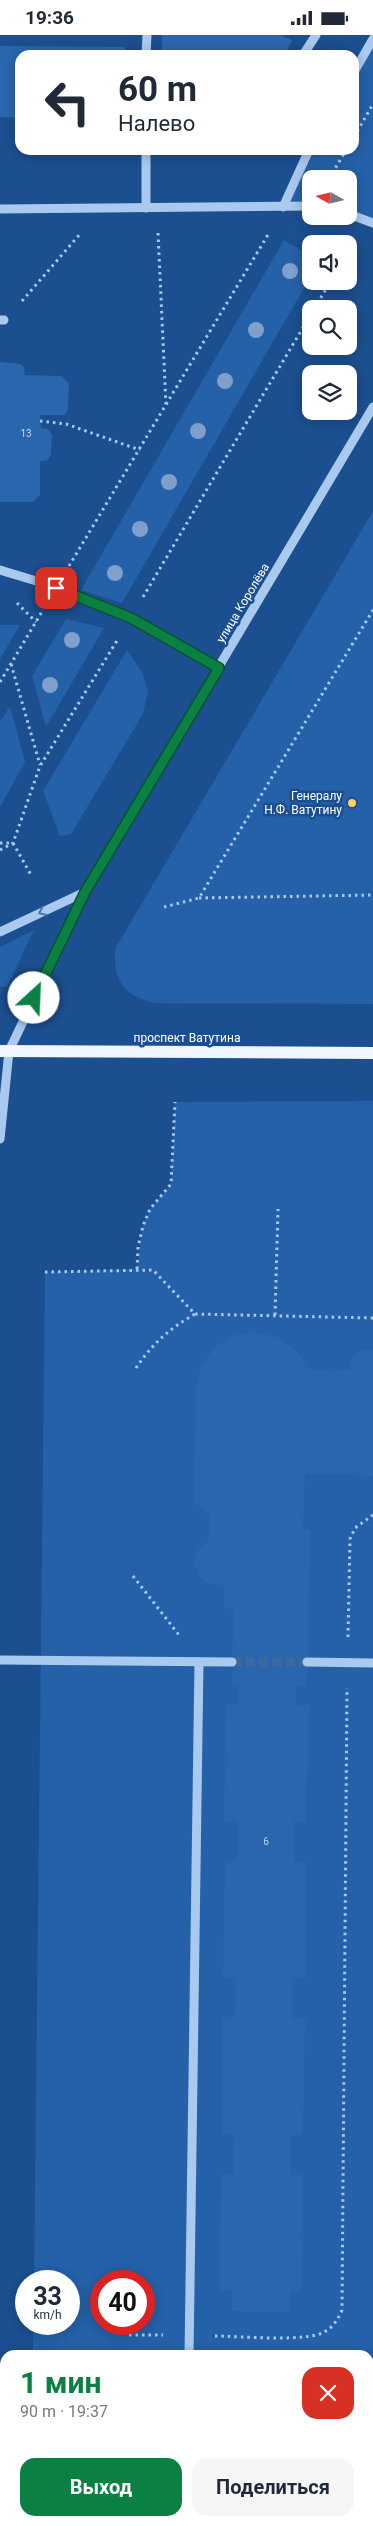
<!DOCTYPE html>
<html lang="ru">
<meta charset="utf-8">
<style>
:root{--surface:#fff;--page:#f6f6f7;--text:#1f2937;--muted:#747a83;--accent:#0b8043}
body{margin:0;font-family:Roboto,sans-serif;background:var(--page);color:var(--text);height:100vh;display:flex;flex-direction:column;font-size:19px;white-space:nowrap}
*{box-sizing:border-box;margin:0}
p{font-size:16px;color:var(--muted)}
.icon{flex:none;width:28px;height:28px;fill:none;stroke:currentColor;stroke-width:2;stroke-linecap:round;stroke-linejoin:round}
.map{position:relative;flex:1;overflow:hidden}
.sheet{position:absolute;left:0px;top:2315px;width:374px;height:176px;display:flex;flex-direction:column;background:var(--surface);border-radius:15px 15px 0 0;box-shadow:0 2px 12px #0003}
.sheet>*{flex:none}
.hud{position:absolute;left:15px;top:15px;width:344px;height:105px;border-radius:15px;box-shadow:0 2px 12px #0003;background:#fff;color:var(--text);overflow:hidden}
.needle{width:32px;rotate:278deg}
.controls{position:absolute;left:302px;top:135px;display:grid;gap:10px}
.controls a{display:grid;place-items:center;width:55px;height:55px;border-radius:10px;background:var(--surface);box-shadow:0 2px 12px #0003;font-size:25px}
.speed{position:absolute;left:15px;top:2235px;display:flex;gap:10px;font-size:25px;font-weight:700;text-align:center}
.speed>*{display:grid;place-content:center;width:65px;height:65px;border-radius:50%;background:var(--surface);box-shadow:0 2px 12px #0003;line-height:1}
.speed small{font-size:12px;font-weight:400}
.speed .limit{border:8px solid #d22;background:#fff;color:#111}
.pin{position:absolute;display:grid;place-items:center;width:42px;height:42px;color:#fff;margin:-21px;border-radius:10px;box-shadow:0 2px 8px #0006}
.me{position:absolute;width:55px;margin:-28px;rotate:25deg;stroke-linejoin:round;filter:drop-shadow(0 0 4px #0008)}
.turn{display:flex;align-items:center;gap:18px;height:105px;padding:0 20px;font-size:22px}
.turn .icon{width:65px;height:65px;stroke-width:2.5}
.turn b{display:block;font-size:35px;line-height:42px}
.round{display:grid;place-items:center;flex:none;width:52px;height:52px;border-radius:15px;background:var(--page)}
.headline{display:flex;align-items:center;justify-content:space-between;height:85px;padding:0 20px}
h1{font-size:30px;font-weight:700;line-height:38px;color:var(--accent)}
.primary-button{display:flex;gap:10px;margin-top:auto;padding:10px 20px}
.primary-button a{flex:1;height:58px;border-radius:15px;background:var(--accent);color:#fff;font-size:20px;font-weight:700;line-height:58px;text-align:center}
.primary-button a+a{background:var(--page);color:var(--text)}
.status{display:flex;justify-content:space-between;align-items:center;height:35px;padding:0 25px;background:var(--surface);direction:ltr}
.status svg{height:14px;fill:currentColor}
.map>svg:first-child{display:block}
</style>
<div class="status"><b>19:36</b><svg viewBox="0 0 49 12"><path d="M0 12V9h3v3zM5 12V6h3v6zM10 12V3h3v9zM15 12V0h3v12zM26 1h20v11H26zM47 4h2v5h-2z"/></svg></div>
<div class="map">
<svg width="373" height="2491" viewBox="0 0 373 2491">
<rect width="100%" height="100%" fill="#1b4f8f"/>
<g fill="#2461a8" fill-rule="evenodd">
<polygon points="373,13 373,183 349,175 349,144 311,144 311,166 290,167 314,115 354,115 354,46"/>
<polygon points="284,205 311,221 311,241 122,568 81,555"/>
<path d="M 373,476 L 373,969 L 154,968 C 123,960 113,945 115,914 Z"/>
<polygon points="66,584 104,593 46,692 32,641"/>
<polygon points="0,590 20,590 0,624"/>
<polygon points="127,615 142,637 148,656 143,679 71,799 60,801 43,756"/>
<polygon points="10,671 25,727 0,772 0,687"/>
<polygon points="34,895 7,952 0,952 0,912"/>
<path d="M 373,1066 L 373,2491 L 31,2491 L 31,2486 L 369,2486 L 369,2320 L 33,2320 L 33,2289 L 69,2289 L 69,2246 L 34,2246 L 45,1237 L 137,1234 L 143,1190 L 150,1174 L 171,1149 L 175,1067 ZM 101,2246 L 144,2246 L 144,2289 L 101,2289 Z"/>
</g>
<g fill="#2a66ad">
<polygon points="162,0 280,0 292,5 285,20 162,20"/>
<polygon points="0,11 125,12 125,20 20,20 20,83 0,82"/>
<polygon points="0,327 21,329 24,332 25,340 61,341 69,348 68,374 65,380 40,380 41,393 48,394 52,400 51,419 48,425 40,426 40,460 33,467 0,467"/>
<polygon points="256,1297 277,1302 296,1315 308,1334 349,1335 350,1326 355,1319 363,1314 373,1314 373,1441 305,1438 303,1494 310,1495 307,1651 296,1650 296,1670 309,1670 306,1787 294,1786 294,1827 307,1827 305,1943 293,1943 292,1983 305,1983 303,2100 291,2100 291,2140 303,2140 303,2198 301,2256 290,2256 289,2277 232,2276 232,2256 220,2256 221,2139 233,2139 234,2099 221,2099 223,1982 235,1983 236,1942 223,1942 225,1826 237,1826 238,1786 224,1786 226,1669 239,1669 239,1649 232,1649 233,1574 224,1573 224,1551 205,1547 197,1538 194,1527 198,1515 209,1505 209,1480 194,1466 196,1353 201,1331 215,1312 234,1300"/>
<rect x="131" y="2486" width="78" height="5"/>
<polygon points="342,2486 342,2491 243,2491 243,2487"/>
</g>
<g fill="none" stroke-linecap="round" stroke-linejoin="round">
<polyline stroke="#3d69a0" stroke-width="9" stroke-dasharray="9 4.5" stroke-linecap="butt" points="232,1627 307,1627"/>
<g stroke="#a9c9ee" stroke-width="3" stroke-dasharray="2.5 4" stroke-linecap="butt">
<polyline points="354,102 373,69"/>
<polyline points="329,144 346,115"/>
<polyline points="158,198 166,370"/>
<polyline points="349,212 349,216"/>
<polyline points="22,266 80,199"/>
<polyline points="314,274 331,246"/>
<polyline points="40,386 66,389 140,415"/>
<polyline points="69,531 269,198"/>
<polyline points="143,562 311,279"/>
<polyline points="17,568 36,587"/>
<polyline points="11,629 40,730"/>
<polyline points="0,647 43,575"/>
<polyline points="0,808 13,808 31,840"/>
<polyline points="0,815 13,808 40,731 118,604"/>
<polyline points="199,863 373,860"/>
<polyline points="164,872 199,863 373,575"/>
<polyline points="137,1234 138,1212 143,1191 150,1174 171,1149 175,1067"/>
<polyline points="45,1237 153,1235 195,1279 373,1283"/>
<polyline points="275,1280 278,1174"/>
<path d="M 136,1333 C 151,1310 170,1293 195,1279"/>
<polyline points="133,1541 179,1600"/>
<polyline points="348,1602 350,1504 355,1493 373,1480"/>
<polyline points="129,2300 163,2300"/>
<path d="M 215,2301 C 238,2301 309,2308 326,2296 C 334,2291 338,2284 342,2275 L 347,1653"/>
</g>
<g stroke="#a9c9ee" stroke-width="9">
<polyline points="146,20 147,0"/>
<polyline points="303,20 316,0"/>
<polyline points="354,37 373,4"/>
<polyline points="283,172 309,115"/>
<polyline points="146,173 146,115"/>
<polyline points="0,174 311,171"/>
<polyline points="349,179 373,188"/>
<polyline points="0,285 4,285"/>
<polyline points="0,535 43,548 131,583 219,633"/>
<polyline points="0,897 85,857"/>
<polyline points="0,1104 9,1016 85,857 373,372"/>
<polyline points="0,1625 232,1627"/>
<polyline points="307,1627 373,1628"/>
<polyline points="189,2320 199,1627"/>
<polyline points="369,2336 373,2336"/>
<polyline points="0,2337 5,2337"/>
</g>
<polyline stroke="#f0f6ff" stroke-width="12" points="0,1016 373,1018"/>
</g>
<g fill="#7ea0ca">
<circle cx="290" cy="236" r="8"/>
<circle cx="256" cy="295" r="8"/>
<circle cx="225" cy="346" r="8"/>
<circle cx="198" cy="396" r="8"/>
<circle cx="169" cy="447" r="8"/>
<circle cx="140" cy="494" r="8"/>
<circle cx="115" cy="538" r="8"/>
<circle cx="72" cy="605" r="8"/>
<circle cx="50" cy="650" r="8"/>
</g>
<defs><path id="oneway-chevron" d="M-2-3.5L2.5 0L-2 3.5" fill="none" stroke-width="1.6" stroke-linecap="round" stroke-linejoin="round" transform="scale(1.25)"/></defs>
<use stroke="#4674ac" href="#oneway-chevron" transform="translate(42 877) rotate(154)"/>
<g fill="none" stroke-linecap="round" stroke-linejoin="round">
<g stroke="#07532c" stroke-width="12">
<polyline id="route" points="34,963 85,857 219,633 131,583 56,553"/>
</g>
<use href="#route" stroke="#0b8043" stroke-width="9"/>
</g>
<circle fill="#ffd166" stroke="#1b4f8f" stroke-width="2" cx="352" cy="768" r="5"/>
<g text-anchor="middle" stroke-width="5" stroke-linejoin="round" paint-order="stroke">
<g font-size="10" fill="#cad9ea">
<text x="26" y="402">13</text>
<text x="266" y="1810">6</text>
</g>
<g font-size="12" fill="#fff" stroke="#1b4f8f">
<text transform="translate(243 568) rotate(-59)" y="4">улица Королёва</text>
<text x="187" y="1007">проспект Ватутина</text>
</g>
<g font-size="12" fill="#fff" stroke="#1b4f8f" text-anchor="end">
<text x="342" y="765">Генералу<tspan x="342" dy="14">Н.Ф. Ватутину</tspan></text>
</g>
</g>
</svg>
<div class="controls">
<a><svg class="needle" viewBox="-14 -14 28 28"><path d="M0-13l5 13h-10z" fill="#e53935"/><path d="M0 13l5-13h-10z" fill="#747a83"/></svg></a>
<a><svg class="icon" aria-label="sound" viewBox="0 0 24 24"><path d="M4 9h4l5-4v14l-5-4H4zM17 9q2 3 0 6"/></svg></a>
<a><svg class="icon" aria-label="search" viewBox="0 0 24 24"><circle cx="10" cy="10" r="6"/><path d="M15 15l6 6"/></svg></a>
<a><svg class="icon" aria-label="layers" viewBox="0 0 24 24"><path d="M12 4l9 5-9 5-9-5zM3 14l9 5 9-5"/></svg></a>
</div>
<div class="speed"><div>33<small>km/h</small></div><div class="limit">40</div></div>
<div class="pin" style="left:56px;top:553px;background:#d93025"><svg class="icon" aria-label="arrive" viewBox="0 0 24 24"><path d="M6 21V4h12l-3 4 3 4H6"/></svg></div>
<svg class="me" style="left:34px;top:963px" viewBox="-20 -20 40 40"><circle r="19" fill="#fff"/><path d="M0-13L10 11 0 6-10 11z" fill="#0b8043"/></svg>
<div class="hud">
<div class="turn"><svg class="icon" aria-label="left" viewBox="0 0 24 24"><path d="M17 20v-9H6M10 6l-5 5 5 5"/></svg><div><b>60 m</b>Налево</div></div>
</div>
<section class="sheet">
<div class="headline"><div><h1>1 мин</h1><p>90 m · 19:37</p></div><a class="round" style="background:#d93025;color:#fff"><svg class="icon" aria-label="close" viewBox="0 0 24 24"><path d="M6 6l12 12M18 6L6 18"/></svg></a></div>
<div class="primary-button"><a>Выход</a><a>Поделиться</a></div>
</section>
</div>
